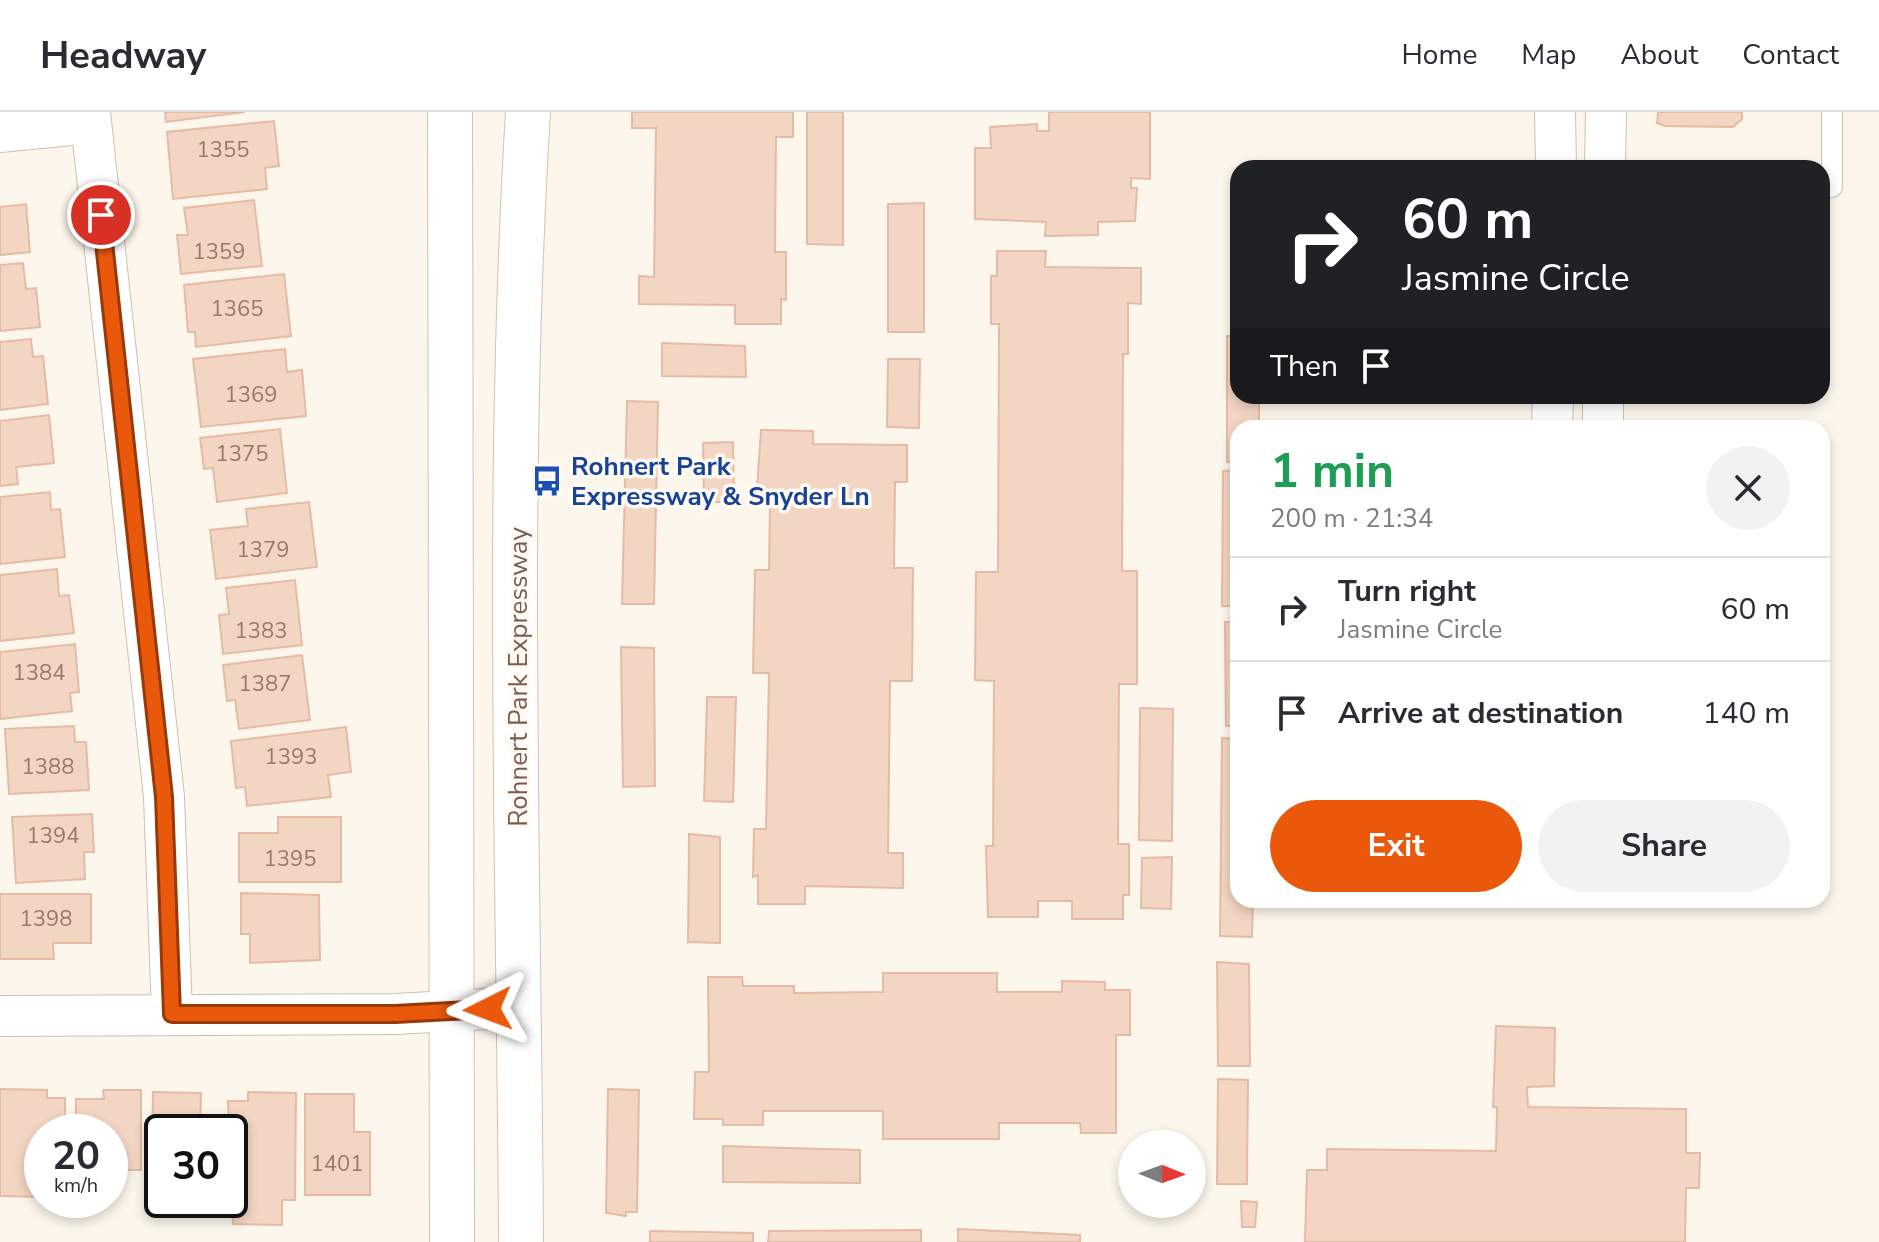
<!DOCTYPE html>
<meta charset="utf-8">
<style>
:root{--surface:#fff;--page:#f2f2f3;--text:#2b2b33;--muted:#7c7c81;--line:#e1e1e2;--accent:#ea580c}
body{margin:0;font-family:"Nunito Sans",sans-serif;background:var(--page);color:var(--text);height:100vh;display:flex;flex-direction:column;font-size:30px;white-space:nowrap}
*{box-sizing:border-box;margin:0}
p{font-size:26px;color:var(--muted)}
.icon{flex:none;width:44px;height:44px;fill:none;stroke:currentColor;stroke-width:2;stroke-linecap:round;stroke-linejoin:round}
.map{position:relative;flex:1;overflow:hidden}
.side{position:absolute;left:1230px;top:308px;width:600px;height:488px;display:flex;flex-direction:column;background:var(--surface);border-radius:24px;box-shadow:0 4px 12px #0003}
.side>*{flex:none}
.banner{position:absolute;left:1230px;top:48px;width:600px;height:244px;border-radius:24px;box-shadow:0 4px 12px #0003;background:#202124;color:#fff;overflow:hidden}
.needle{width:52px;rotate:91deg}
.fabs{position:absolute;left:1118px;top:1018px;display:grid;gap:16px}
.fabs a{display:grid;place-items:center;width:88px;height:88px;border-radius:50%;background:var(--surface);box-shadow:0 4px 12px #0003;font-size:40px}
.speed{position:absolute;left:24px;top:1002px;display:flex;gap:16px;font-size:40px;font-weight:700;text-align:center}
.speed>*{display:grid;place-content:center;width:104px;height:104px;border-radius:50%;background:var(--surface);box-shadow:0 4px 12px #0003;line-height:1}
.speed small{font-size:20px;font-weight:400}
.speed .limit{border:4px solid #111;border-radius:12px;background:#fff;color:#111}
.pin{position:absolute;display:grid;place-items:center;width:68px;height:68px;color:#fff;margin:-34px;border:4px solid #fff;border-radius:50%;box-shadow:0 2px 8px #0007}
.me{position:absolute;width:88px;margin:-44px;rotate:267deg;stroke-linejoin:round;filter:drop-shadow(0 0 6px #0008)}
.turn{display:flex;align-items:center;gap:28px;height:168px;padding:0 40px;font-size:36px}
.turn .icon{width:104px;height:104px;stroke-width:2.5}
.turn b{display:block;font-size:56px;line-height:68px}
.then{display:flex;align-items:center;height:76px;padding:0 40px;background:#0003;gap:16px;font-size:30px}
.round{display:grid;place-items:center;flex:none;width:84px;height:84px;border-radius:42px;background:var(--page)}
.headline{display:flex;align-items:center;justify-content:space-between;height:136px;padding:0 40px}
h1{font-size:48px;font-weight:700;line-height:60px;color:#1e9e55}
.action{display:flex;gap:16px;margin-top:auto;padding:16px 40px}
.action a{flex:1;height:92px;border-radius:48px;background:var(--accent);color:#fff;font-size:32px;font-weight:700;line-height:92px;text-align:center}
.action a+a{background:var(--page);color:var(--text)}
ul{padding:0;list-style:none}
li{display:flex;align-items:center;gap:24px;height:104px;padding:0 40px;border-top:2px solid var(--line)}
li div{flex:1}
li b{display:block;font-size:30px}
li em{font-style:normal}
header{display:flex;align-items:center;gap:48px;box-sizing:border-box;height:112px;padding:0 40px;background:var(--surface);border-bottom:2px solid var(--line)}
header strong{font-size:38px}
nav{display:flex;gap:44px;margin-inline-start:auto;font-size:28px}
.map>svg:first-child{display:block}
</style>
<header>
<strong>Headway</strong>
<nav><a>Home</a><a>Map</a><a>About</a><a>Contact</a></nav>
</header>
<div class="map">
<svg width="1879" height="1130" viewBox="0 0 1879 1130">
<rect width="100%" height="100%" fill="#fdf6ec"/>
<g fill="#f3d5c3" stroke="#e6bba3" stroke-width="2">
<polygon points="165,0 245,0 166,10"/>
<polygon points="632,0 793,0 793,25 776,25 775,140 786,140 786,188 781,187 781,212 735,212 735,193 639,192 639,164 654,165 656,16 632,16"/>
<polygon points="807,0 843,0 843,133 807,132"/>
<polygon points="1049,0 1150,0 1150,67 1131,66 1131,76 1137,76 1135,109 1098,110 1098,123 1045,124 1046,110 975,107 975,36 991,36 990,15 1037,12 1037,19 1049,19"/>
<polygon points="1658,0 1742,0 1742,7 1733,15 1665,14 1657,11"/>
<polygon points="274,9 279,54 265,56 267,77 173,87 167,20"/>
<polygon points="254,88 262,154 181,162 177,123 188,123 184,96"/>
<polygon points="924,91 924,220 888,220 888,92"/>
<polygon points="26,92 30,140 0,143 0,95"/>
<polygon points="997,139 1046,139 1045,155 1141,156 1141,192 1128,191 1128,242 1123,242 1122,459 1137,459 1137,572 1119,572 1118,732 1129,732 1129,783 1123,783 1123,807 1072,807 1072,789 1038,789 1038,805 988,805 986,734 993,734 994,569 975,568 976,460 998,460 999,212 991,212 991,164 997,164"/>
<polygon points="23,151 26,177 36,176 40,215 0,219 0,153"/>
<polygon points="284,162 291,224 196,235 195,220 188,220 184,173"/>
<polygon points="1227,224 1238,224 1238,284 1259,284 1259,316 1238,316 1238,350 1227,350"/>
<polygon points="31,227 33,245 43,244 48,292 0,298 0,230"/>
<polygon points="662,231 745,234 746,265 662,264"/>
<polygon points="285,237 287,260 302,258 306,304 201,315 193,247"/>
<polygon points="888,247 920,247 919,316 887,315"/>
<polygon points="1693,284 1794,284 1794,285"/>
<polygon points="627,289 658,290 654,492 622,492"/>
<polygon points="49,303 54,351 16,355 18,372 0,374 0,309"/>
<polygon points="280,317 287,381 217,390 213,356 204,357 200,326"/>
<polygon points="761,318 813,319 813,332 907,333 907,370 895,370 894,456 913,456 912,569 890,569 888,741 903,741 903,776 805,774 805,792 758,792 758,763 753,765 754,717 766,717 769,561 753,561 755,458 769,458 770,391 756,391"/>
<polygon points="733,330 734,390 704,390 703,331"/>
<polygon points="1238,358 1238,494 1222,494 1223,359"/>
<polygon points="50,380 51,398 60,397 65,445 0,452 0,385"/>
<polygon points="309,390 317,455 216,467 210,418 248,414 246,397"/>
<polygon points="57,457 59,484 69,483 74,521 0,529 0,463"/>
<polygon points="295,468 302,533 223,542 219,503 229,502 226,476"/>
<polygon points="1225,510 1238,510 1238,614 1226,614"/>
<polygon points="75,532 79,580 70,581 72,599 0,607 0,540"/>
<polygon points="621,535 654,536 655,674 623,675"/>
<polygon points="302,543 310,608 239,617 235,588 227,589 223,553"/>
<polygon points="707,585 736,585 733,690 704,689"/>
<polygon points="1140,596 1173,597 1172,729 1139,728"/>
<polygon points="74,614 75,630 86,630 89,678 9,682 5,617"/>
<polygon points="346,615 351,660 328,663 331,685 247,694 245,675 236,676 231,629"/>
<polygon points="1222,626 1238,627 1238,788 1253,788 1252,825 1220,824"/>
<polygon points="92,702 94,740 84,740 85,767 16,771 12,705"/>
<polygon points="278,705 341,705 341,770 239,770 239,721 278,721"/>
<polygon points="689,722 720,725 720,831 688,830"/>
<polygon points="1172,745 1171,797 1141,796 1142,746"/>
<polygon points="241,781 319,783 320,848 250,851 250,822 241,822"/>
<polygon points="0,782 91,782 91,831 53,831 54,847 0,847"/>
<polygon points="1217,850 1249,852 1250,954 1218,954"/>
<polygon points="883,861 997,861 997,880 1062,880 1062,869 1105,870 1105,878 1130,878 1130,923 1116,923 1116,1021 1081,1021 1080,1011 999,1011 999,1027 883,1027 883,999 763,999 763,1013 723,1013 723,1007 694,1007 695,960 709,960 708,865 742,865 743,874 794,874 794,881 883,880"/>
<polygon points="1496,914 1555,916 1554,974 1527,975 1528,995 1686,997 1686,1041 1700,1041 1699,1076 1686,1076 1685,1130 1305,1130 1307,1058 1327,1058 1327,1037 1496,1039 1497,995 1493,995"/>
<polygon points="1218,967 1248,968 1247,1072 1217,1072"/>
<polygon points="0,977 47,978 47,986 65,986 65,1020 42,1020 42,1085 0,1084"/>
<polygon points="608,977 639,978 637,1100 626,1100 626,1104 606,1101"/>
<polygon points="103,978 141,978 141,1058 110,1058 110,1020 76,1020 76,987 104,987"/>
<polygon points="153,980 201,981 200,1020 213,1020 162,1020 162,1083 151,1083"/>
<polygon points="248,980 296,981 295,1088 282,1088 282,1113 233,1112 228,989 248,989"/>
<polygon points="305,982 354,982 354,1020 370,1020 370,1083 305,1083"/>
<polygon points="723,1034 860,1038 860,1071 723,1070"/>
<polygon points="1241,1089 1257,1090 1255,1115 1242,1115"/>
<polygon points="958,1117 1080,1123 1080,1130 958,1130"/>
<polygon points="921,1118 921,1130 768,1130 769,1119"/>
<polygon points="650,1119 753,1121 753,1130 650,1130"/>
</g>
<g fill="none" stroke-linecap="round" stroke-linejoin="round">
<g stroke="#d1beb0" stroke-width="22">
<polyline id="service" points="1822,75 1832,75 1832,0"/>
</g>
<g stroke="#d1beb0" stroke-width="42">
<g id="minor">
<polyline points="90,0 164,685 172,902"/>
<polyline points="1555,0 1556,56"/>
<polyline points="0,20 91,11"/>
<polyline points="1605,56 1606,0"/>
<polyline points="1552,316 1553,284"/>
<polyline points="1603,316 1603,284"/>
<polyline points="0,904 395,902 488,897"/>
</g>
</g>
<g stroke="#d6c0b0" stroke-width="46">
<g id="secondary">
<polyline points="450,0 452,1130"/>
<path d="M 521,1130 C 519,754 505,376 528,0"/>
</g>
</g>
<use href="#service" stroke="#fff" stroke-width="20"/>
<use href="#minor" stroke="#fff" stroke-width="40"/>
<use href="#secondary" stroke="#fff" stroke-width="44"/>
</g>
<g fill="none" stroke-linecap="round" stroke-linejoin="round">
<g stroke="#983908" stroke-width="20">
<polyline id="route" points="101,103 164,685 172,902 395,902 488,897"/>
</g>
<use href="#route" stroke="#ea580c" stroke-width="14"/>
</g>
<defs>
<g id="bus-bare" transform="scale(2.4)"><path d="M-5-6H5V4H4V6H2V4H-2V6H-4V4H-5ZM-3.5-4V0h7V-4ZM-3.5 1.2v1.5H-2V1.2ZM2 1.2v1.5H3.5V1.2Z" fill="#1a4fb4" stroke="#fffaf3" stroke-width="2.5" paint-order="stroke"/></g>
</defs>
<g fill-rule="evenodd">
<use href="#bus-bare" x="547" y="369"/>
</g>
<g text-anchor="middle" stroke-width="7" stroke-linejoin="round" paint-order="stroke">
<g font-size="22" fill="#987a6a">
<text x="223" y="45">1355</text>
<text x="219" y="147">1359</text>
<text x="237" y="204">1365</text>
<text x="251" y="290">1369</text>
<text x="242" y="349">1375</text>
<text x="263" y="445">1379</text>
<text x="261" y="526">1383</text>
<text x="39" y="568">1384</text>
<text x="265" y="579">1387</text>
<text x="291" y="652">1393</text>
<text x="48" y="662">1388</text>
<text x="53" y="731">1394</text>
<text x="290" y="754">1395</text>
<text x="46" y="814">1398</text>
<text x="337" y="1059">1401</text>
</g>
<g font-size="26" font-weight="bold" fill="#164399" stroke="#fffaf3" text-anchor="start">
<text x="571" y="363">Rohnert Park<tspan x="571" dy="30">Expressway &amp; Snyder Ln</tspan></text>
</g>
<g font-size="26" fill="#7a5c4d" stroke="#fffaf3">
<text transform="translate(518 565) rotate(-90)" y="9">Rohnert Park Expressway</text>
</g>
</g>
</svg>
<div class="fabs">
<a><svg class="needle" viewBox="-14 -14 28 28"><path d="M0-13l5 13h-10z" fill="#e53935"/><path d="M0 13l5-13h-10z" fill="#7c7c81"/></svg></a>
</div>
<div class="speed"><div>20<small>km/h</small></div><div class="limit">30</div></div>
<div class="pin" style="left:101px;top:103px;background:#d93025"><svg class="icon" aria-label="arrive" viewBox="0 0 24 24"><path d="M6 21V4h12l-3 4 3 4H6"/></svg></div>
<svg class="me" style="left:488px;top:897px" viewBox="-20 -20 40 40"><path d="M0-17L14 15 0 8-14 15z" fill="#ea580c" stroke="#fff" stroke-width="4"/></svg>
<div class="banner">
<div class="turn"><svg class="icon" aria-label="right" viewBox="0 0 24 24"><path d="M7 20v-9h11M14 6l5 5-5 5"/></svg><div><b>60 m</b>Jasmine Circle</div></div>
<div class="then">Then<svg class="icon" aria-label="arrive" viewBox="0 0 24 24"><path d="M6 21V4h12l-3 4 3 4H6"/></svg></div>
</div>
<section class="side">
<div class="headline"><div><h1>1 min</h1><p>200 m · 21:34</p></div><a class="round"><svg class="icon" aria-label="close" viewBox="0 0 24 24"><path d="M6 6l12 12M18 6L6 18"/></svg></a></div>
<ul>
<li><svg class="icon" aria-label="right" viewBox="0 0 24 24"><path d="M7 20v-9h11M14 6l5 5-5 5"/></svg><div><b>Turn right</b><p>Jasmine Circle</p></div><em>60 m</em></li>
<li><svg class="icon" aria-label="arrive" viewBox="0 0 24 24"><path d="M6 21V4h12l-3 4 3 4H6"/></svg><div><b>Arrive at destination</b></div><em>140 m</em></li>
</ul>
<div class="action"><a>Exit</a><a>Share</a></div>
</section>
</div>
